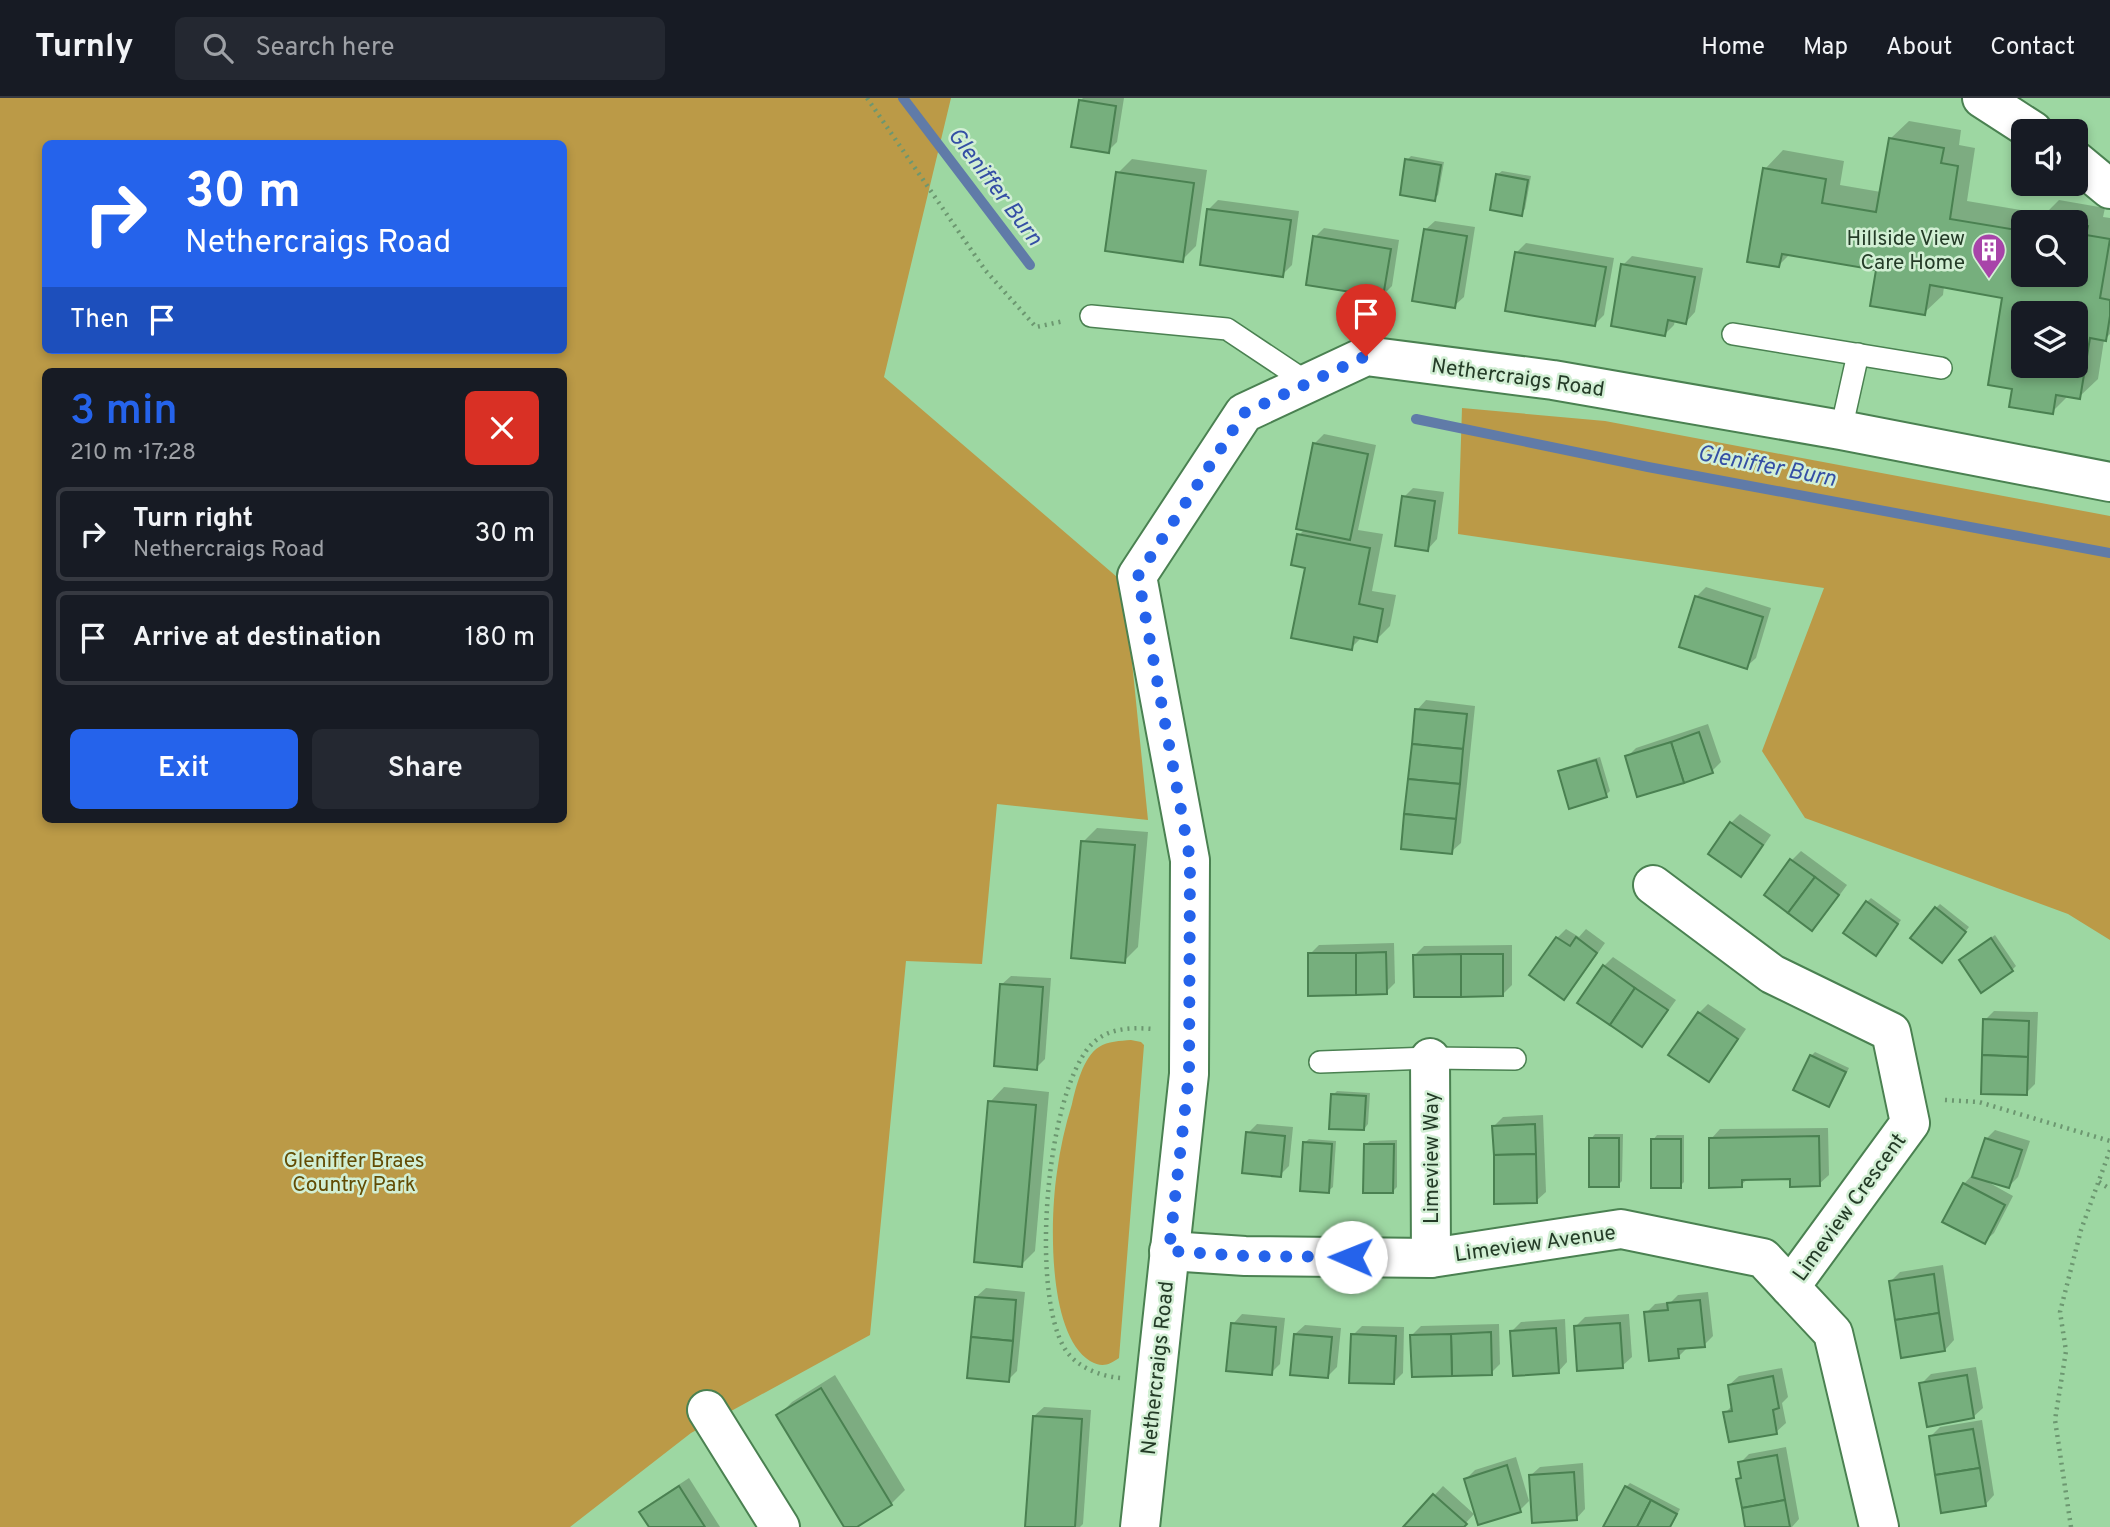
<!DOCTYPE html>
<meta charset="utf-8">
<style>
:root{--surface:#171b24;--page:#242831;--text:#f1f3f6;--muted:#9ea1a6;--line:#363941;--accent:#2563eb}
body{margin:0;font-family:Overpass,sans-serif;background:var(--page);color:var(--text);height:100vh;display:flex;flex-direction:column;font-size:26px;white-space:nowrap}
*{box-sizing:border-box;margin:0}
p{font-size:23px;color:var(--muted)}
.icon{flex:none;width:38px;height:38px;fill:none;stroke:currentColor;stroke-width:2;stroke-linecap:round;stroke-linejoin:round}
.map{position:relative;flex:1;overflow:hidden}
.drawer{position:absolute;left:42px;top:270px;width:525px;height:455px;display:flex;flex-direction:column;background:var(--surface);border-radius:10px;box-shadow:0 4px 10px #0003}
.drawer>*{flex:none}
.guide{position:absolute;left:42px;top:42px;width:525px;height:214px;border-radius:10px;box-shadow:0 4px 10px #0003;background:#2563eb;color:#fff;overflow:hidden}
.buttons{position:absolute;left:2011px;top:21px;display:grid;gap:14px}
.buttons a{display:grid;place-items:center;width:77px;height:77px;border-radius:10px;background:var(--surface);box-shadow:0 4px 10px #0003;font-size:35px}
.pin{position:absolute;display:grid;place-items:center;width:60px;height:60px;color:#fff;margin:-72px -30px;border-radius:50% 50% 50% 0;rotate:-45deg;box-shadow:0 0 7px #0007}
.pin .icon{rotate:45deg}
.me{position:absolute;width:77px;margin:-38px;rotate:271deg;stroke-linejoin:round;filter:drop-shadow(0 0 5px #0008)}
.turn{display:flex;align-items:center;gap:24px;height:147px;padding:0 28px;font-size:32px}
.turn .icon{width:91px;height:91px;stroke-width:2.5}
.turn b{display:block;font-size:49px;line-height:60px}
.then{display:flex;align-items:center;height:66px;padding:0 28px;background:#0003;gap:14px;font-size:26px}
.round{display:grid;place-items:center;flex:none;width:74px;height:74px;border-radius:10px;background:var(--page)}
.headline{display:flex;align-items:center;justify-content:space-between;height:119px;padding:0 28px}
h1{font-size:42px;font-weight:600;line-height:52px;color:var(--accent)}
.primary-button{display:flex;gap:14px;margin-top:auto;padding:14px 28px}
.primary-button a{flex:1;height:80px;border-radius:10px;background:var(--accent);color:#fff;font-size:28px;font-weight:600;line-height:80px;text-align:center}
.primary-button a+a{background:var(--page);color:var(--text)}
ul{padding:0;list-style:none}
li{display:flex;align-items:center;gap:21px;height:94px;margin:0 14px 10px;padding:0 14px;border:4px solid var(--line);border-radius:10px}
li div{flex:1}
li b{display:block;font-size:26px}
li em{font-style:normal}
header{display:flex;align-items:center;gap:42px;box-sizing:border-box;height:98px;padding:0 35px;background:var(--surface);border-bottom:2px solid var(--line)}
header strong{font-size:33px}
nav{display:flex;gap:38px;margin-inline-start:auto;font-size:24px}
.search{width:490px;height:63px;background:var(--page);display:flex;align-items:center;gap:18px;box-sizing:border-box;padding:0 24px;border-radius:10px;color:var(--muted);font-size:26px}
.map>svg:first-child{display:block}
</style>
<header>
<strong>Turnly</strong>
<div class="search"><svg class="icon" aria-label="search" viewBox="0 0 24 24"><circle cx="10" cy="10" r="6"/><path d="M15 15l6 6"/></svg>Search here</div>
<nav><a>Home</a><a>Map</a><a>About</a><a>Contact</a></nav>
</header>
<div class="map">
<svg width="2110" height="1429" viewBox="0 0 2110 1429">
<rect width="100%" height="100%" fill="#9dd7a2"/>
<g fill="#bb9a47" fill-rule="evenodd">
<path d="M 0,0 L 951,0 L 884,279 L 1124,485 L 1148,722 L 997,706 L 982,866 L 906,863 L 870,1237 L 691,1335 L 570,1429 L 0,1429 ZM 46,46 L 564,46 L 564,252 L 46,252 ZM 46,273 L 564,273 L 564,721 L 46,721 Z"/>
<polygon points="1462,310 1605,323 2110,418 2110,842 2068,816 1805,720 1762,653 1824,490 1458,436"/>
<path d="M 1131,942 L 1141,944 L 1144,947 L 1119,1260 C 1109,1267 1102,1270 1090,1263 C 1047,1236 1050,1120 1057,1074 C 1060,1051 1065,1028 1072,1006 C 1076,989 1083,959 1099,949 C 1108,943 1120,943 1131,942 Z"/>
</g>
<g fill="#0003" fill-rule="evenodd">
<polygon points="1083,0 1124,0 1117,44 1108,53 1080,3"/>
<path d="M 1909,23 L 1961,32 L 1959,47 L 1975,50 L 1967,103 L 2045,116 L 2059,102 L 2105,110 L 2103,119 L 2110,120 L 2110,236 L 2104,242 L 2098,281 L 2079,299 L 2069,297 L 2052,314 L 2014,289 L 2004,198 L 1944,188 L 1943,197 L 1924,215 L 1878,171 L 1790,156 L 1779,167 L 1765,71 L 1783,52 L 1844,63 L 1840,87 L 1881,94 L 1890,41 ZM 2023,124 L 2076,124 L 2076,177 L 2023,177 ZM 2023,215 L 2076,215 L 2076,268 L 2023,268 Z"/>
<polygon points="1411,58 1444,64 1438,97 1434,101 1407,62"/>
<polygon points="1132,61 1207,72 1196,148 1182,162 1118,75"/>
<polygon points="1502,73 1531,78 1525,111 1521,116 1497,77"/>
<polygon points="1218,102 1299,113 1292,167 1282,177 1209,111"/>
<polygon points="1435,123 1475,129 1464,199 1454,208 1425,132"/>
<polygon points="1324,130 1399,142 1392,188 1383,197 1315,139"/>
<polygon points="1526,145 1614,160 1604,217 1595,226 1517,154"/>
<polygon points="1632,158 1703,170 1695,214 1686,224 1675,222 1674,227 1665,236 1623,167"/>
<polygon points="1324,336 1376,347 1358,432 1383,436 1372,493 1396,497 1390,528 1376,542 1362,539 1351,550 1307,469 1299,437 1305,431 1315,345"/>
<polygon points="1413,390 1444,394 1437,441 1428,451 1404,399"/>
<polygon points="1706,489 1771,510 1756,560 1746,569 1681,548 1697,498"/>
<polygon points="1426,602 1475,608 1461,745 1451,754 1417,612"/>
<polygon points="1708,626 1721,664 1712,673 1627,659 1636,650"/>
<polygon points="1600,659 1610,693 1606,697 1560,674 1564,670"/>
<polygon points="1740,716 1771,737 1750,768 1741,777 1731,725"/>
<polygon points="1097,730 1148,734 1138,849 1124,863 1083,744"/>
<polygon points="1801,753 1847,787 1821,822 1812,831 1792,762"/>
<polygon points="1871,800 1901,822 1880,852 1867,804"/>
<polygon points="1940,806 1969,829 1946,858 1936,810"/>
<polygon points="1566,831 1579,839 1586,831 1605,845 1573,890 1564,899 1557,840"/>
<polygon points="1995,837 2016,868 2012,872 1965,858"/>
<polygon points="1394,845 1395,885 1386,894 1310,856 1319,847"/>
<polygon points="1512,847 1512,887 1502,897 1415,857 1424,848"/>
<polygon points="1613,859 1676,902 1651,937 1642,947 1604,868"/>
<polygon points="1011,878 1051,880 1045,961 1036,970 1001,887"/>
<polygon points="1708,906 1746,931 1717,973 1708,982 1699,915"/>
<polygon points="1994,913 2038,914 2035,986 2026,995 1985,922"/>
<polygon points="1815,954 1849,970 1833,1003 1829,1007 1811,958"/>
<polygon points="1004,989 1049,994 1035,1153 1021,1167 990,1004"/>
<polygon points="1337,993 1370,995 1368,1026 1364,1031 1333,997"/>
<polygon points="1543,1017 1546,1094 1536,1103 1494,1028 1503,1019"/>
<polygon points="1257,1026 1293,1029 1289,1068 1280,1077 1248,1035"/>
<polygon points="1828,1030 1829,1077 1819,1086 1791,1079 1749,1080 1741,1087 1711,1041 1720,1031"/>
<polygon points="1995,1032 2030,1043 2018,1079 2009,1088 1987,1081 1986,1083 2013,1098 1994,1135 1984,1144 1964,1086 1973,1076 1986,1041"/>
<polygon points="1595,1036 1623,1036 1622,1083 1618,1087 1591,1041"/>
<polygon points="1657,1037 1684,1037 1684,1084 1680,1088 1653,1042"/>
<polygon points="1309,1041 1336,1043 1333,1089 1328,1093 1304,1045"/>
<polygon points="1397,1042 1397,1089 1393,1093 1365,1047 1370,1043"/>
<polygon points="1943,1167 1954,1242 1945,1252 1891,1183 1900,1174"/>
<polygon points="986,1190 1025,1194 1017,1273 1008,1282 976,1199"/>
<polygon points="1708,1194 1713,1238 1704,1247 1688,1249 1679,1258 1646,1215 1655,1206 1671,1204 1678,1197"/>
<polygon points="1242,1216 1285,1220 1280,1266 1271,1275 1233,1226"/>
<polygon points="1629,1216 1632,1259 1622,1268 1576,1228 1585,1219"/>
<polygon points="1565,1221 1567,1264 1558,1274 1512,1233 1521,1224"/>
<polygon points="1499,1226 1500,1266 1491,1275 1412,1237 1421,1228"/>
<polygon points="1305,1227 1341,1230 1337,1269 1328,1278 1295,1236"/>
<polygon points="1362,1228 1404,1229 1403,1275 1394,1284 1353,1237"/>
<polygon points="1976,1269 1983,1310 1973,1319 1921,1286 1931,1276"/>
<polygon points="1782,1270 1788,1299 1782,1305 1786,1325 1776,1334 1725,1315 1733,1307 1729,1287 1739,1278"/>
<polygon points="835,1277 905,1392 891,1406 853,1429 846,1429 778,1318 792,1304"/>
<polygon points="1044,1309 1091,1312 1083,1426 1080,1429 1027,1429 1034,1318"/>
<polygon points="1982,1322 1994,1397 1985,1407 1931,1338 1940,1329"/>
<polygon points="1786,1349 1799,1421 1792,1429 1747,1429 1738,1381 1742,1378 1740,1365 1749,1356"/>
<polygon points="1516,1359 1529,1403 1520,1412 1466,1381 1475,1372"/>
<polygon points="1583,1365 1585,1411 1576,1421 1530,1378 1540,1369"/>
<polygon points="689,1380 720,1429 651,1429 641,1414 651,1405"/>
<polygon points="1630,1385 1680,1411 1671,1429 1605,1429 1626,1389"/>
<polygon points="1443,1388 1474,1416 1462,1429 1405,1429"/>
</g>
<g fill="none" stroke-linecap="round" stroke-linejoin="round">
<g stroke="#607ba8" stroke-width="10">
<polyline points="903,0 1030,167"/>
<polyline points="1416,321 1648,369 2110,455"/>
</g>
</g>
<g fill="#76af7d" stroke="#4a8151" stroke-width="2" fill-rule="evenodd">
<polygon points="1079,2 1116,8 1109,55 1071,49"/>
<path d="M 1889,40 L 1944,50 L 1941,65 L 1958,68 L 1950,121 L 2023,133 L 2023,177 L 2076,177 L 2076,126 L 2088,128 L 2086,137 L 2110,141 L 2100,200 L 2110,202 L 2110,218 L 2106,243 L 2090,240 L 2080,301 L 2056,297 L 2053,316 L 2009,309 L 2012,291 L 1988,287 L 2002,200 L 1930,187 L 1925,217 L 1870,208 L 1876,172 L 1782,156 L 1779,169 L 1747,164 L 1763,70 L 1826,81 L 1822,105 L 1876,114 ZM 2023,215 L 2076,215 L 2076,268 L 2023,268 Z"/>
<polygon points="1405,61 1441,67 1435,103 1400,97"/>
<polygon points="1116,74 1194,85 1183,164 1105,153"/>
<polygon points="1496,76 1528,82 1522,118 1490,112"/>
<polygon points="1207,111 1291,122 1283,179 1200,167"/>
<polygon points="1424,131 1467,138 1455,210 1412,203"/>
<polygon points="1313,138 1391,151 1383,199 1306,187"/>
<polygon points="1515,154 1606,169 1595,228 1505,213"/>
<polygon points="1621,166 1695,179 1686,226 1668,222 1665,238 1611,228"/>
<polygon points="1313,345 1368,356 1350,442 1296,431"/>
<polygon points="1402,398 1435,403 1428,453 1395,448"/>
<polygon points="1297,436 1370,450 1359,506 1383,511 1377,544 1354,539 1352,552 1291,540 1305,470 1291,467"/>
<polygon points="1695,498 1763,519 1747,571 1679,549"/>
<polygon points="1415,611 1467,616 1463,651 1412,646"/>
<polygon points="1699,634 1713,675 1684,685 1671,644"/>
<polygon points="1671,644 1684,685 1637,699 1625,658"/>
<polygon points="1412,646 1463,651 1460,686 1408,681"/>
<polygon points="1596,662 1607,699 1569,711 1558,673"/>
<polygon points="1408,681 1460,686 1456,721 1404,716"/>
<polygon points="1404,716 1456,721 1452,756 1401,751"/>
<polygon points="1730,724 1763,747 1741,779 1708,756"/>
<polygon points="1081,743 1135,747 1125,865 1071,860"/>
<polygon points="1790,761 1815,779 1788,815 1764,797"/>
<polygon points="1815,779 1839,797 1812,833 1788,815"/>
<polygon points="1866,803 1898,826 1876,858 1843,835"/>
<polygon points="1935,809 1966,834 1942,865 1910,840"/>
<polygon points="1556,839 1570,848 1576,839 1597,855 1564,902 1529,877"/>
<polygon points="1991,840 2013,873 1981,895 1959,862"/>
<polygon points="1386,854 1387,896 1356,897 1356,855"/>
<polygon points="1308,855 1356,855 1356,897 1308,898"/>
<polygon points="1461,856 1461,899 1414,899 1413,857"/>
<polygon points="1461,856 1503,856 1503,898 1461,899"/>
<polygon points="1603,867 1635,890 1610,927 1577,905"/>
<polygon points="1000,886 1043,889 1037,972 994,968"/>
<polygon points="1635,890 1668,912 1642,949 1610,927"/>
<polygon points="1698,914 1738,941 1709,984 1668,957"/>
<polygon points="1983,921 2029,923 2028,959 1982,957"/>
<polygon points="1810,957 1846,974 1829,1009 1793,992"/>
<polygon points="1982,957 2028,959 2027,997 1981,996"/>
<polygon points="1331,996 1366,998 1364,1032 1329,1031"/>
<polygon points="988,1003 1036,1007 1022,1169 974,1164"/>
<polygon points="1535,1026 1536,1056 1494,1057 1492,1028"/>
<polygon points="1246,1034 1285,1038 1281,1079 1242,1075"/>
<polygon points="1819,1038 1820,1088 1790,1089 1790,1081 1742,1082 1742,1089 1709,1090 1709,1040"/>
<rect x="1589" y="1040" width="30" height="49"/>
<polygon points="1985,1040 2022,1052 2009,1090 1972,1079"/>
<rect x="1651" y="1041" width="30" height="49"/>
<polygon points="1303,1044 1332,1046 1329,1095 1300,1093"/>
<polygon points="1364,1046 1394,1046 1393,1095 1363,1095"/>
<polygon points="1536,1056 1537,1105 1494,1106 1494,1057"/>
<polygon points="1963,1085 2005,1107 1985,1146 1942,1124"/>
<polygon points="1934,1176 1939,1215 1895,1222 1889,1183"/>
<polygon points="975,1199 1016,1202 1013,1243 971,1239"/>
<polygon points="1700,1202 1705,1249 1678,1251 1679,1260 1649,1263 1644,1214 1668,1212 1667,1205"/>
<polygon points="1939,1215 1945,1253 1901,1260 1895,1222"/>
<polygon points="1231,1225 1276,1229 1272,1277 1226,1273"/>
<polygon points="1620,1225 1623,1270 1577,1273 1574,1228"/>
<polygon points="1556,1230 1559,1275 1513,1278 1510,1233"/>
<polygon points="1491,1234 1492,1277 1452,1278 1451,1236"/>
<polygon points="1294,1236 1332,1239 1328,1280 1290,1277"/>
<polygon points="1351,1236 1396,1238 1394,1286 1349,1285"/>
<polygon points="1451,1236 1452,1278 1412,1279 1410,1237"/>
<polygon points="971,1239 1013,1243 1009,1284 967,1280"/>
<polygon points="1967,1277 1974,1320 1927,1329 1919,1285"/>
<polygon points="1773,1278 1779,1310 1773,1312 1777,1336 1729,1344 1723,1314 1732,1313 1728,1287"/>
<polygon points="821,1290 892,1407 857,1429 844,1429 776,1317"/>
<polygon points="1033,1318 1082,1321 1075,1429 1025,1429"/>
<polygon points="1973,1331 1980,1370 1935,1377 1929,1338"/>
<polygon points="1777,1357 1785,1402 1742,1410 1736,1381 1741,1380 1738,1364"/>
<polygon points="1507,1367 1521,1414 1478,1427 1464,1381"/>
<polygon points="1980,1370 1986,1408 1941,1415 1935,1377"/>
<polygon points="1574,1374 1577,1422 1532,1425 1529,1377"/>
<polygon points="679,1388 705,1429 649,1429 639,1414"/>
<polygon points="1625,1388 1651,1402 1637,1429 1603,1429"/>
<polygon points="1433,1396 1467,1426 1464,1429 1403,1429"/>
<polygon points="1651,1402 1677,1416 1670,1429 1637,1429"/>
<polygon points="1785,1402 1790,1429 1745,1429 1742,1410"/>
</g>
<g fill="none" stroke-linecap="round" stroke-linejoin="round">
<g stroke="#4a8151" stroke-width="24">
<g id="lane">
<polyline points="1091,218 1227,231 1308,285"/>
<polyline points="1733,236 1941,270"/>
<polyline points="1841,332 1858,256"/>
<polyline points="1320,964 1430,960 1515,961"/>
</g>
</g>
<g stroke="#4a8151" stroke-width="42">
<g id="street">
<polyline points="1653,787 1772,876 1891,934 1910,1025 1790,1189"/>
<polyline points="1430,960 1431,1160"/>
<polyline points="1169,1153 1245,1158 1431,1160 1621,1131 1763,1160 1833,1235 1879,1429"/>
<polyline points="707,1312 780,1429"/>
<polyline points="1140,1429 1189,976 1190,762 1137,478 1244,315 1366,258 1553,282 1841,332 2110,384"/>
</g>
</g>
<g stroke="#4a8151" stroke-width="42">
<g id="secondary">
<polyline points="1982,0 2033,33"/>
<polyline points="2076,63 2110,91"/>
</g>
</g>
<g stroke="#6c9770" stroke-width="4.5" stroke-dasharray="2 5" stroke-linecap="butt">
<polyline points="867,0 985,172 1036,229 1064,223"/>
<polyline points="1945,1002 1979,1004 2110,1043"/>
<polyline points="2099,1084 2110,1091"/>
<path d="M 1120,1280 C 1100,1278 1076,1269 1065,1251 C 1030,1195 1046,998 1090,948 C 1106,930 1130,929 1153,931"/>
<polyline points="2071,1429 2055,1322 2066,1253 2060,1214 2081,1132 2110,1052"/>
</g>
<use href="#lane" stroke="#fff" stroke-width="21"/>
<use href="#street" stroke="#fff" stroke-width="38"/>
<use href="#secondary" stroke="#fff" stroke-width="38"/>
</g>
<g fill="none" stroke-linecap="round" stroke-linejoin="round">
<polyline stroke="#2563eb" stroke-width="12" stroke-dasharray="0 21.6" points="1351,1159 1245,1158 1169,1153 1189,976 1190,761 1138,478 1244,315 1366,258"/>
</g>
<defs>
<g id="building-pin" transform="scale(1.75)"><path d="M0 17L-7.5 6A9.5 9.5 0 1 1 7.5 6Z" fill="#a844a9" stroke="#d2efd4"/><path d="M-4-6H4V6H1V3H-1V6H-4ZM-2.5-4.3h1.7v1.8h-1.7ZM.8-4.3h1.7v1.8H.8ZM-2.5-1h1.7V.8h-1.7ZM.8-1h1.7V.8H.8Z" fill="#fff"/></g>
</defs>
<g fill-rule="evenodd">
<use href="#building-pin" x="1989" y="152"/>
</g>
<g text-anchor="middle" stroke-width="5" stroke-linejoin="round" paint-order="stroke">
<g font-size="21" fill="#243b27" stroke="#d2efd4" text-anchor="end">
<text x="1965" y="147">Hillside View<tspan x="1965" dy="24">Care Home</tspan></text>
</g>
<g font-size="21" fill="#243b27" stroke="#d2efd4">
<text transform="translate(1518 279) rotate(8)" y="7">Nethercraigs Road</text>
<text transform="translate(1431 1060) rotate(-90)" y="7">Limeview Way</text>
<text transform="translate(1849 1109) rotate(-54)" y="7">Limeview Crescent</text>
<text transform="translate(1535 1145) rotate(-8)" y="7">Limeview Avenue</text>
<text transform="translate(1157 1270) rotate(-84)" y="7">Nethercraigs Road</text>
</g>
<g font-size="21" fill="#624b03" stroke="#d2efd4">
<text x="354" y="1069">Gleniffer Braes<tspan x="354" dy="24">Country Park</tspan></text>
</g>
<g font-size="23" font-style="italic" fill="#344fa5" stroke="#d2efd4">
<text transform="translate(996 88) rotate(53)" y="8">Gleniffer Burn</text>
<text transform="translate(1767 367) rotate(11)" y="8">Gleniffer Burn</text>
</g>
</g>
</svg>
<div class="buttons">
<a><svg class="icon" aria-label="sound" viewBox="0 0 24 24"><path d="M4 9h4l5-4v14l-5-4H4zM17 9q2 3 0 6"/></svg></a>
<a><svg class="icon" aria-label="search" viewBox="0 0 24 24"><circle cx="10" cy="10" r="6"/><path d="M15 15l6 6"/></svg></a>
<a><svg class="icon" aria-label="layers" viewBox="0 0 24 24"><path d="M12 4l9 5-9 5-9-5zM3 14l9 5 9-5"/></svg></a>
</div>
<div class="pin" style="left:1366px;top:258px;background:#d93025"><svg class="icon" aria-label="arrive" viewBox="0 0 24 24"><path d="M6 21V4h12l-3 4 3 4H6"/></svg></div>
<svg class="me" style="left:1351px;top:1159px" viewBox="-20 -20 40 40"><circle r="19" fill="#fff"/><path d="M0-13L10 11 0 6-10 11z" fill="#2563eb"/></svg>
<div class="guide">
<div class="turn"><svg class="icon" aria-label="right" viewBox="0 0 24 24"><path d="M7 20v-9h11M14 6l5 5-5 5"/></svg><div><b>30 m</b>Nethercraigs Road</div></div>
<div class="then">Then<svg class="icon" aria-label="arrive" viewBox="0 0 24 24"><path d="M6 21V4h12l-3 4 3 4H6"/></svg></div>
</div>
<section class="drawer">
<div class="headline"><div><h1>3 min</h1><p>210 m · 17:28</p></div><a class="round" style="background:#d93025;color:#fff"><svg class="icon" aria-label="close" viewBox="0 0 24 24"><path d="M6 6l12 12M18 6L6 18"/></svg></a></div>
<ul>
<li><svg class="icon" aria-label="right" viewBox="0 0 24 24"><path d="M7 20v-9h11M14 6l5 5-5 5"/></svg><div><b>Turn right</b><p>Nethercraigs Road</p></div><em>30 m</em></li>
<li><svg class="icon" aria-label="arrive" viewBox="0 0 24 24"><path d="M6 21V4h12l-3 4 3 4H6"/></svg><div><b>Arrive at destination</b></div><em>180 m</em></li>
</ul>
<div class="primary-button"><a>Exit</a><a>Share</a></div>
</section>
</div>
